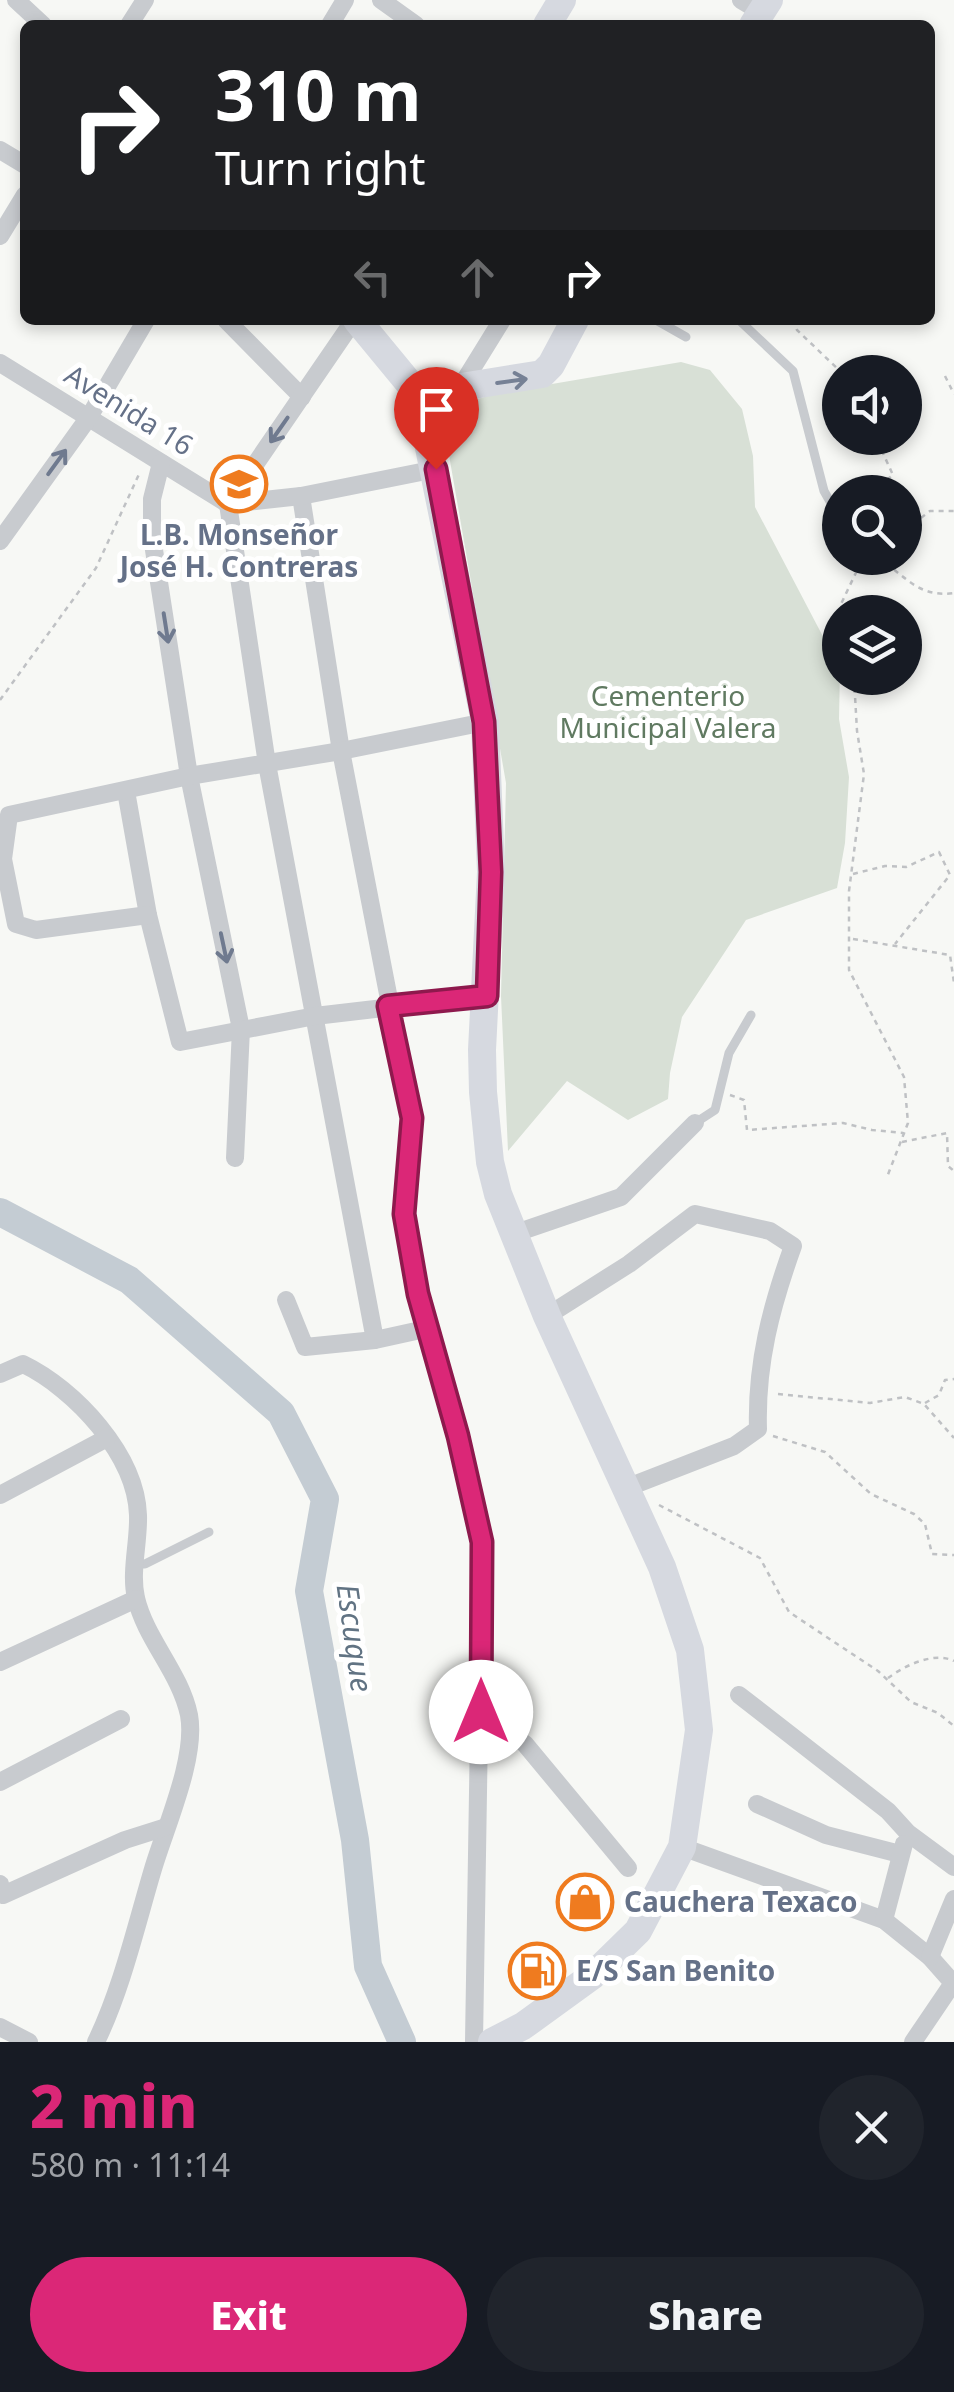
<!DOCTYPE html>
<meta charset="utf-8">
<style>
:root{--surface:#171b24;--page:#20242c;--text:#f1f3f6;--muted:#9ea1a6;--accent:#db2777}
body{margin:0;font-family:"Noto Sans",sans-serif;background:var(--page);color:var(--text);height:100vh;display:flex;flex-direction:column;font-size:38px;white-space:nowrap}
*{box-sizing:border-box;margin:0}
p{font-size:32px;color:var(--muted)}
.icon{flex:none;width:55px;height:55px;fill:none;stroke:currentColor;stroke-width:2;stroke-linecap:round;stroke-linejoin:round}
.map{position:relative;height:2042px;overflow:hidden}
.sheet{display:flex;flex-direction:column;background:var(--surface);flex:1}
.sheet>*{flex:none}
.hud{position:absolute;left:20px;top:20px;width:915px;height:305px;border-radius:15px;box-shadow:0 5px 15px #0003;background:#202124;color:#fff;overflow:hidden}
.fabs{position:absolute;left:822px;top:355px;display:grid;gap:20px}
.fabs a{display:grid;place-items:center;width:100px;height:100px;border-radius:50%;background:var(--surface);box-shadow:0 5px 15px #0003;font-size:50px}
.pin{position:absolute;display:grid;place-items:center;width:85px;height:85px;color:#fff;margin:-102px -42px;border-radius:50% 50% 50% 0;rotate:-45deg;box-shadow:0 0 10px #0007}
.pin .icon{rotate:45deg}
.me{position:absolute;width:110px;margin:-55px;rotate:0deg;stroke-linejoin:round;filter:drop-shadow(0 0 8px #0008)}
.turn{display:flex;align-items:center;gap:35px;height:210px;padding:0 30px;font-size:45px}
.turn .icon{width:130px;height:130px;stroke-width:2.5}
.turn b{display:block;font-size:70px;line-height:85px}
.lanes{display:flex;align-items:center;height:95px;padding:0 30px;background:#0003;justify-content:center;gap:50px;direction:ltr}
.lanes .off{opacity:.35}
.round{display:grid;place-items:center;flex:none;width:105px;height:105px;border-radius:52px;background:var(--page)}
.head{display:flex;align-items:center;justify-content:space-between;height:170px;padding:0 30px}
h1{font-size:60px;font-weight:800;line-height:75px;color:var(--accent)}
.cta{display:flex;gap:20px;margin-top:auto;padding:20px 30px}
.cta a{flex:1;height:115px;border-radius:60px;background:var(--accent);color:#fff;font-size:40px;font-weight:800;line-height:115px;text-align:center}
.cta a+a{background:var(--page);color:var(--text)}
.map>svg:first-child{display:block}
</style>
<div class="map">
<svg width="954" height="2042" viewBox="0 0 954 2042">
<rect width="100%" height="100%" fill="#f7f8f5"/>
<polygon fill="#d8e0d6" points="681,362 710,370 742,409 753,456 755,507 840,669 839,719 849,777 845,843 837,888 746,920 682,1017 670,1073 668,1099 628,1120 567,1081 508,1151 501,996 506,783 441,409 499,393"/>
<g fill="none" stroke-linecap="round" stroke-linejoin="round">
<polyline stroke="#c4ccd3" stroke-width="28" points="0,1212 129,1280 281,1413 325,1499 309,1591 355,1840 368,1966 402,2042"/>
<g stroke="#bfc1c4" stroke-width="2.5" stroke-dasharray="5 5" stroke-linecap="butt">
<polyline points="792,320 797,330 841,372"/>
<polyline points="945,376 954,394"/>
<polyline points="871,492 893,475 876,438"/>
<polyline points="905,530 930,511 954,511"/>
<path d="M 878,558 C 906,576 918,598 954,593"/>
<polyline points="842,612 840,606 863,558"/>
<polyline points="854,678 857,731 864,774 849,891 849,970 904,1077 908,1123 887,1177"/>
<polyline points="0,700 96,568 140,472"/>
<polyline points="853,874 885,866 906,867 939,852 950,875 895,944"/>
<polyline points="853,939 950,955 954,983"/>
<polyline points="730,1095 744,1100 747,1130 843,1123 872,1130 903,1133"/>
<polyline points="902,1142 947,1133 948,1166 954,1171"/>
<polyline points="778,1394 870,1403 905,1397 924,1404 954,1438"/>
<polyline points="925,1403 939,1395 945,1380 954,1379"/>
<polyline points="773,1436 825,1452 871,1494 914,1514 925,1524 932,1554 954,1555"/>
<polyline points="659,1505 760,1558 789,1612 878,1671 911,1702 938,1713 954,1726"/>
<path d="M 888,1678 C 904,1666 934,1651 954,1661"/>
</g>
<g stroke="#c8cbcf" stroke-width="9">
<polyline points="656,320 686,337"/>
<polyline points="739,320 793,371 824,491 840,519"/>
<polyline points="695,1123 715,1110 729,1053 751,1015"/>
<polyline points="136,1564 145,1564 209,1532"/>
</g>
<g stroke="#c8cbcf" stroke-width="18">
<polyline points="16,0 43,25"/>
<polyline points="381,0 416,25"/>
<polyline points="741,0 761,12"/>
<polyline points="129,25 145,0"/>
<polyline points="330,25 345,0"/>
<polyline points="0,150 25,165"/>
<polyline points="0,236 25,195"/>
<polyline points="226,320 302,397"/>
<polyline points="0,363 228,504"/>
<polyline points="460,388 502,320"/>
<polyline points="161,463 152,499 152,537 189,776 241,1029 235,1158"/>
<polyline points="301,496 341,751 412,1118 405,1214 417,1293 458,1436 482,1542 474,2042"/>
<polyline points="228,504 267,764 375,1340"/>
<polyline points="228,504 354,320"/>
<polyline points="228,504 301,496 436,469"/>
<polyline points="0,541 89,417 146,320"/>
<polyline points="126,791 148,915 180,1042 315,1016 487,996"/>
<polyline points="148,915 36,930 16,924 3,859 9,815 189,776 341,751 485,722"/>
<polyline points="513,1234 621,1197 695,1123"/>
<polyline points="286,1300 305,1347 375,1340 425,1329"/>
<path d="M 547,1316 L 629,1264 L 695,1214 L 770,1231 L 793,1246 C 771,1307 756,1364 758,1429 L 734,1446 L 626,1488"/>
<path d="M 0,1374 L 23,1364 C 75,1389 136,1455 138,1515 C 139,1542 130,1572 136,1598 C 146,1640 180,1672 189,1715 C 197,1758 165,1828 153,1869 C 136,1926 122,1988 96,2042"/>
<polyline points="0,1495 107,1438"/>
<polyline points="0,1662 136,1599"/>
<polyline points="739,1695 888,1811 908,1833 954,1867"/>
<polyline points="481,1713 525,1744 628,1868"/>
<polyline points="0,1782 121,1719"/>
<polyline points="757,1804 826,1835 900,1854"/>
<polyline points="682,1847 884,1920 930,1957 953,1983 913,2042"/>
<polyline points="0,1884 3,1895 125,1840 166,1827"/>
<polyline points="884,1920 904,1844"/>
<polyline points="930,1957 954,1899"/>
<polyline points="0,2027 29,2042"/>
</g>
<g stroke="#d6d9e0" stroke-width="28">
<polyline points="547,25 562,0"/>
<polyline points="753,25 769,0"/>
<polyline points="357,320 418,394 485,722 491,872 482,1050 483,1092 490,1162 498,1194 547,1316 662,1567 690,1650 699,1730 682,1847 638,1931 592,1976 523,2026 492,2042"/>
<polyline points="418,394 542,374 551,365 575,320"/>
</g>
</g>
<defs><path id="oneway-shaft" d="M-6 0H5M1.5-3L5.5 0L1.5 3" fill="none" stroke-width="1.6" stroke-linecap="round" stroke-linejoin="round" transform="scale(2.5)"/></defs>
<use stroke="#768195" href="#oneway-shaft" transform="translate(512 381) rotate(-8)"/>
<g stroke="#6f7a8f">
<use href="#oneway-shaft" transform="translate(279 430) rotate(125)"/>
<use href="#oneway-shaft" transform="translate(57 462) rotate(-54)"/>
<use href="#oneway-shaft" transform="translate(166 628) rotate(81)"/>
<use href="#oneway-shaft" transform="translate(224 948) rotate(78)"/>
</g>
<g fill="none" stroke-linecap="round" stroke-linejoin="round">
<g stroke="#8e194d" stroke-width="25">
<polyline id="route" points="436,469 484,722 491,872 487,996 388,1006 412,1118 404,1214 418,1294 458,1436 482,1542 481,1712"/>
</g>
<use href="#route" stroke="#db2777" stroke-width="18"/>
</g>
<defs>
<g id="school-ring" transform="scale(2.875)"><circle r="9.5" fill="#fff" stroke="#ef7b1f" stroke-width="1.5"/><path d="M0-5L7-2L0 1L-7-2ZM-4 1L0 2.5L4 1V4Q0 6-4 4Z" fill="#ef7b1f"/></g>
<g id="shop-ring" transform="scale(2.875)"><circle r="9.5" fill="#fff" stroke="#ef7b1f" stroke-width="1.5"/><path d="M-5-2.5h2.3a2.7 3.5 0 0 1 5.4 0H5L5.5 6h-11ZM-1.5-2.5h3a1.5 2.3 0 0 0-3 0Z" fill="#ef7b1f"/></g>
<g id="fuel-ring" transform="scale(2.875)"><circle r="9.5" fill="#fff" stroke="#ef7b1f" stroke-width="1.5"/><path d="M-5.5-6h7V0h2V4h1.3V-2.5L3-4.5l.8-.8L6-3V5H2.5V1h-1V6h-7ZM-4.2-4.7v3.2H.2V-4.7Z" fill="#ef7b1f"/></g>
</defs>
<g fill-rule="evenodd">
<use href="#school-ring" x="239" y="484"/>
<use href="#shop-ring" x="585" y="1902"/>
<use href="#fuel-ring" x="537" y="1971"/>
</g>
<g text-anchor="middle" stroke-width="10" stroke-linejoin="round" paint-order="stroke">
<g font-size="28" fill="#657188" stroke="#fff">
<text transform="translate(129 410) rotate(32)" y="10">Avenida 16</text>
</g>
<g font-size="28" font-weight="bold" fill="#657188" stroke="#fff" text-anchor="start">
<text x="239" y="545" text-anchor="middle">L.B. Monseñor<tspan x="239" dy="32">José H. Contreras</tspan></text>
<text x="624" y="1912">Cauchera Texaco</text>
<text x="576" y="1981">E/S San Benito</text>
</g>
<g font-size="28" fill="#607a61" stroke="#fff">
<text x="668" y="706">Cementerio<tspan x="668" dy="32">Municipal Valera</tspan></text>
</g>
<g font-size="30" font-style="italic" fill="#617383" stroke="#fff">
<text transform="translate(354 1638) rotate(82)" y="10">Escuque</text>
</g>
</g>
</svg>
<div class="fabs">
<a><svg class="icon" aria-label="sound" viewBox="0 0 24 24"><path d="M4 9h4l5-4v14l-5-4H4zM17 9q2 3 0 6"/></svg></a>
<a><svg class="icon" aria-label="search" viewBox="0 0 24 24"><circle cx="10" cy="10" r="6"/><path d="M15 15l6 6"/></svg></a>
<a><svg class="icon" aria-label="layers" viewBox="0 0 24 24"><path d="M12 4l9 5-9 5-9-5zM3 14l9 5 9-5"/></svg></a>
</div>
<div class="pin" style="left:436px;top:469px;background:#d93025"><svg class="icon" aria-label="arrive" viewBox="0 0 24 24"><path d="M6 21V4h12l-3 4 3 4H6"/></svg></div>
<svg class="me" style="left:481px;top:1712px" viewBox="-20 -20 40 40"><circle r="19" fill="#fff"/><path d="M0-13L10 11 0 6-10 11z" fill="#db2777"/></svg>
<div class="hud">
<div class="turn"><svg class="icon" aria-label="right" viewBox="0 0 24 24"><path d="M7 20v-9h11M14 6l5 5-5 5"/></svg><div><b>310 m</b>Turn right</div></div>
<div class="lanes"><svg class="icon off" aria-label="left" viewBox="0 0 24 24"><path d="M17 20v-9H6M10 6l-5 5 5 5"/></svg><svg class="icon off" aria-label="ahead" viewBox="0 0 24 24"><path d="M12 20V5M6 11l6-6 6 6"/></svg><svg class="icon" aria-label="right" viewBox="0 0 24 24"><path d="M7 20v-9h11M14 6l5 5-5 5"/></svg></div>
</div>
</div>
<section class="sheet">
<div class="head"><div><h1>2 min</h1><p>580 m · 11:14</p></div><a class="round"><svg class="icon" aria-label="close" viewBox="0 0 24 24"><path d="M6 6l12 12M18 6L6 18"/></svg></a></div>
<div class="cta"><a>Exit</a><a>Share</a></div>
</section>
